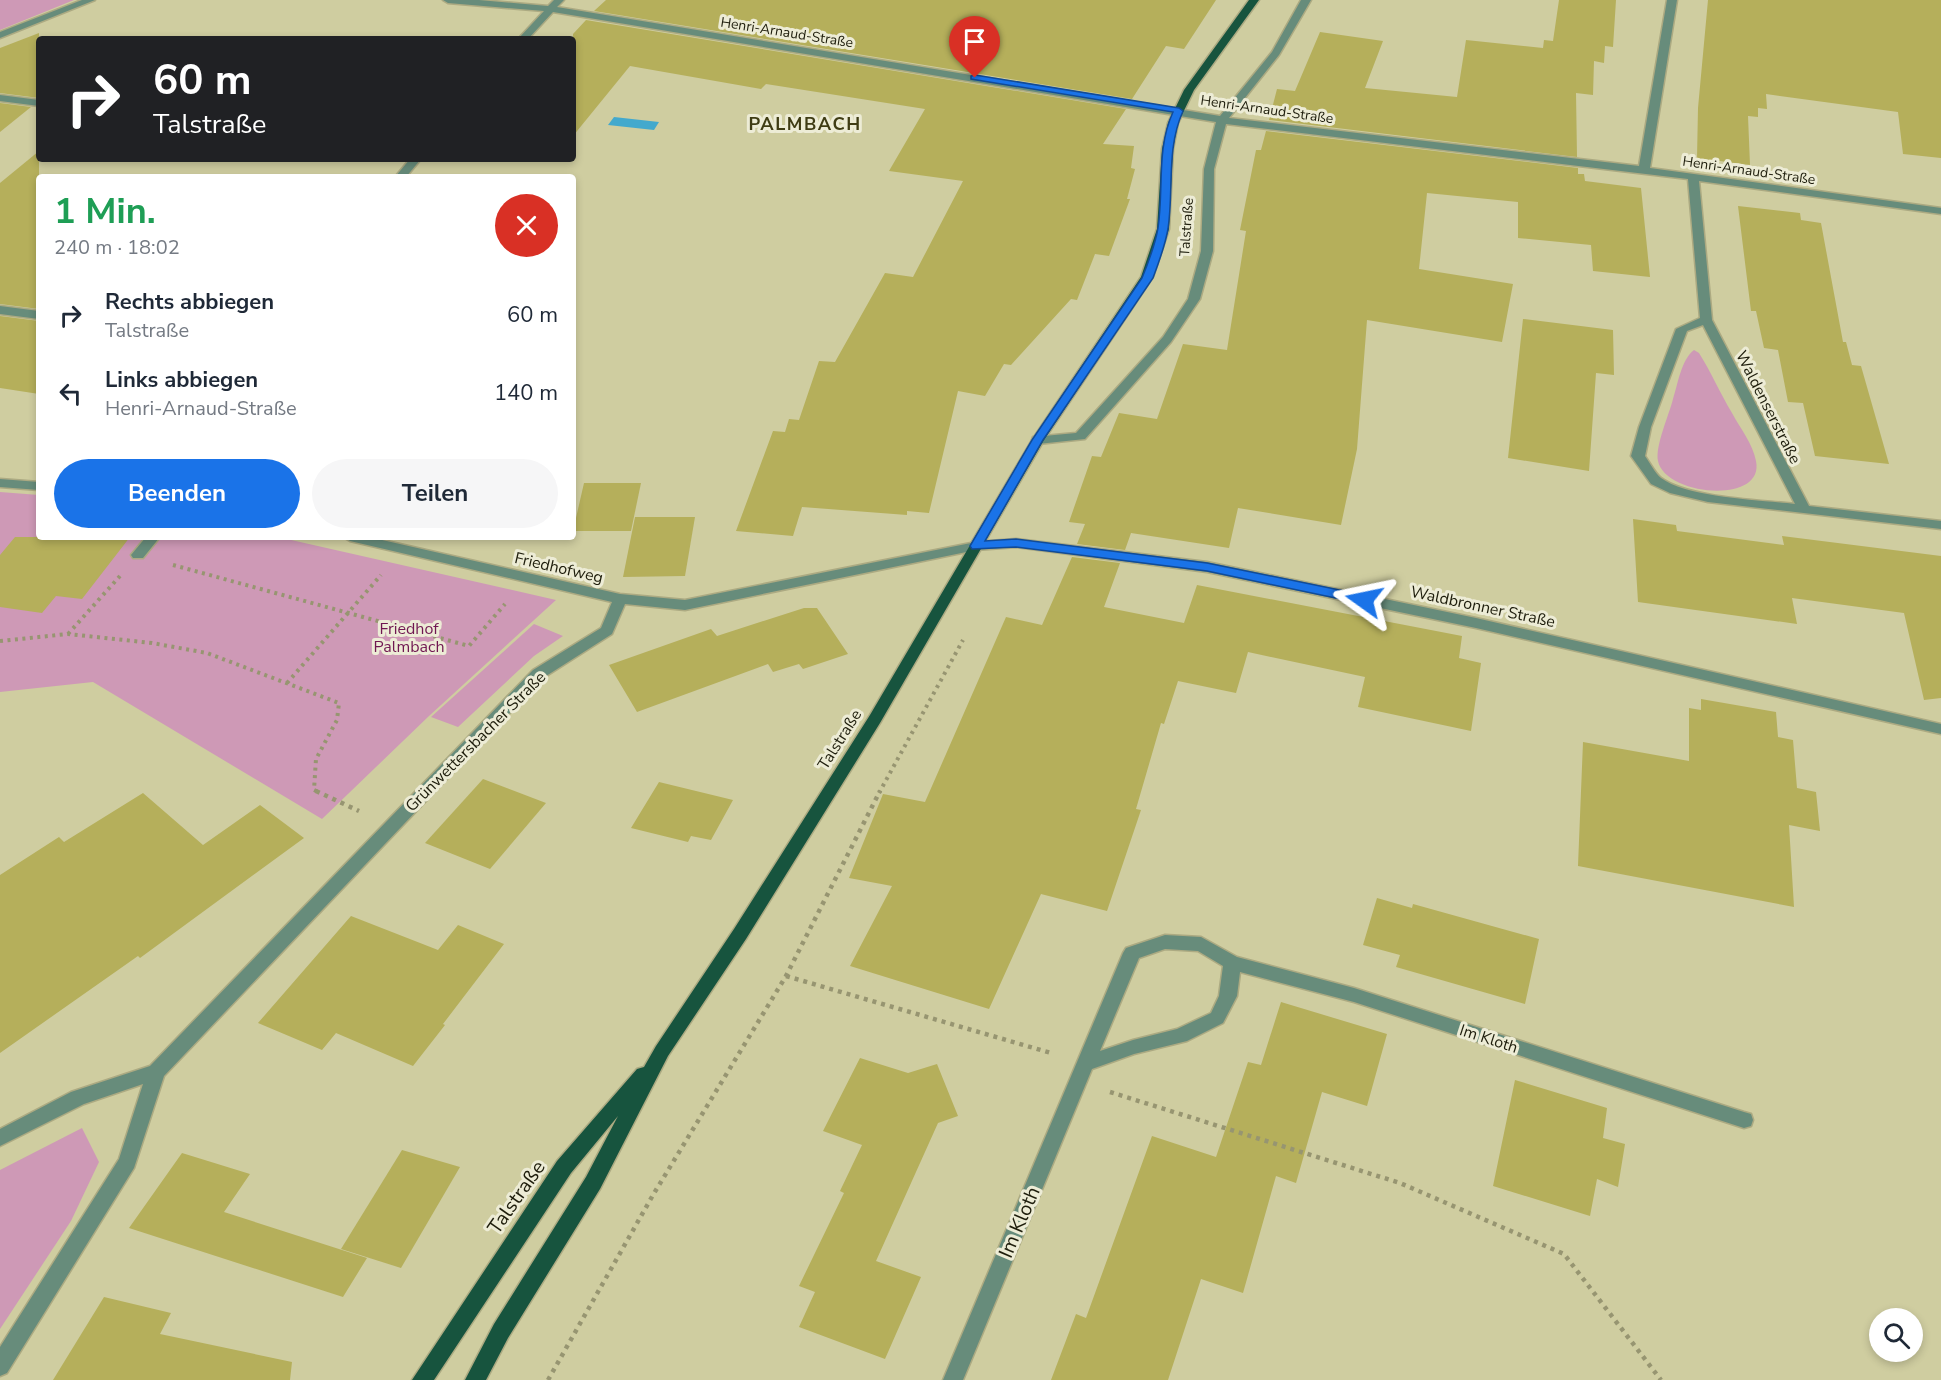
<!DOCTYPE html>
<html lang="de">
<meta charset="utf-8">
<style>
:root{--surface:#fff;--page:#f6f6f7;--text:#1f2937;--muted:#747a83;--accent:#1a73e8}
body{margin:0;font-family:"Nunito Sans",sans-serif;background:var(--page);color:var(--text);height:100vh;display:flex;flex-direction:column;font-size:22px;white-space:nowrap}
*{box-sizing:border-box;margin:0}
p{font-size:20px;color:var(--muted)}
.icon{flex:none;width:33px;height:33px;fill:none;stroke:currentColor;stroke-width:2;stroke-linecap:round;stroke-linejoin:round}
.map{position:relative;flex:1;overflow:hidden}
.sheet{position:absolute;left:36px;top:174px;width:540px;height:366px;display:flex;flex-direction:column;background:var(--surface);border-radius:6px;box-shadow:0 3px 9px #0003}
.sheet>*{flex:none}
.banner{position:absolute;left:36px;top:36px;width:540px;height:126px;border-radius:6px;box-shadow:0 3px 9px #0003;background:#202124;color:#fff;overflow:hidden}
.fabs{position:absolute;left:1869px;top:1308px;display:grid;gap:12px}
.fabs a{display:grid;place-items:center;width:54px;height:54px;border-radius:50%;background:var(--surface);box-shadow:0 3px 9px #0003;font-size:30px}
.pin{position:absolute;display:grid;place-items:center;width:51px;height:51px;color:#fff;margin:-62px -26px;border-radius:50% 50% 50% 0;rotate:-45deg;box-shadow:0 0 6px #0007}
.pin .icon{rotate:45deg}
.me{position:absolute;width:66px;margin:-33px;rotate:282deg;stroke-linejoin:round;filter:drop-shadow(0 0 4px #0008)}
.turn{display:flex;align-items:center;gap:21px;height:126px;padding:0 18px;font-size:27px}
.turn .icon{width:78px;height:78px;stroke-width:2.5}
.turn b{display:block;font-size:42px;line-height:51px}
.round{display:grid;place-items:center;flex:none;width:63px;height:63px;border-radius:32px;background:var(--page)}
.head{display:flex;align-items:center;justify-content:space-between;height:102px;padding:0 18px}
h1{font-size:36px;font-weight:700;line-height:45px;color:#1e9e55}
.action{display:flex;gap:12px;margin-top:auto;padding:12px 18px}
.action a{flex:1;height:69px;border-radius:36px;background:var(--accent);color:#fff;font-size:24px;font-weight:700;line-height:69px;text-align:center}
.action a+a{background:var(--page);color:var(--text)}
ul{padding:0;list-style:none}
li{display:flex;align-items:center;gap:18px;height:78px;padding:0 18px}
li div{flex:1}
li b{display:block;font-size:22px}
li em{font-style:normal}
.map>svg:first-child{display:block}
</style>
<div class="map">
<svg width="1941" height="1380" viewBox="0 0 1941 1380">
<rect width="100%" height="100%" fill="#cfcda0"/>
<g fill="#ce99b6">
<polygon points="0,0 74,0 0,30"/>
<path d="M 1694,350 L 1699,353 C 1711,372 1720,393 1732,413 C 1740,428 1753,444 1756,461 C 1765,505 1665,496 1658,461 C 1655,446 1669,415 1673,399 C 1678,384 1681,360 1694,350 Z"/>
<polygon points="0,492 39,495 39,537 278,537 556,600 429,716 322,819 93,682 0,692"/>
<polygon points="534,624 563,636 534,656 458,727 431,717"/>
<polygon points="82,1128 99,1162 71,1221 0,1329 0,1170"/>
</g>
<polygon fill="#43a9cd" points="614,117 659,122 654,130 608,125"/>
<g fill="#b5af5b">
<polygon points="606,0 1216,0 1184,49 1166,46 1132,99 594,11"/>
<polygon points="1559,0 1616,0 1613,47 1605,46 1604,63 1594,61 1593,95 1576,93 1577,157 1269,120 1277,89 1295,91 1320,32 1383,41 1365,88 1457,97 1466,40 1543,48 1544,40 1553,41"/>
<polygon points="1708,0 1941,0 1941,158 1903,154 1898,112 1766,94 1767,109 1758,108 1758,117 1748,116 1750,165 1697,158 1698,108"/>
<polygon points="586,20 1126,109 1103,144 1134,146 1131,168 1135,169 1127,199 1130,199 1109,256 1095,254 1077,300 1071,299 1011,365 1004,364 985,396 958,391 929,513 907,511 907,515 802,507 793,536 736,531 773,431 785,432 789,419 799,420 819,361 835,362 885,273 913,277 963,181 889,171 925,109 766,84 761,89 630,66 573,136 573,34"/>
<polygon points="39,33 39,98 0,93 0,48"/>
<polygon points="0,103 31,107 0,132"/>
<polygon points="1266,131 1578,168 1578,174 1584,174 1585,181 1641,188 1650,277 1593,271 1591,245 1518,238 1518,202 1427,193 1419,269 1513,284 1502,342 1367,320 1357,449 1341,525 1238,508 1229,548 1131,533 1125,550 1077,544 1085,524 1069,522 1092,456 1101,457 1119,413 1157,419 1183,344 1227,350 1246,231 1240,230 1256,150 1261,150"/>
<polygon points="39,151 39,309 0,304 0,183"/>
<polygon points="1738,206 1800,213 1801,220 1821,223 1843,342 1846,342 1852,365 1861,366 1889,464 1815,456 1803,403 1788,402 1778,350 1764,348 1756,311 1751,311"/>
<polygon points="0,316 39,321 39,394 0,388"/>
<polygon points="1523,319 1613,330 1614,375 1596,373 1589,471 1508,458"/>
<polygon points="584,483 641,483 631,531 573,531"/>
<polygon points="635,517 695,517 685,576 623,577"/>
<polygon points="1633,519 1676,525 1677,531 1784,545 1782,536 1941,556 1941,698 1924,700 1904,613 1792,598 1797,624 1638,602"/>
<polygon points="15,537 130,537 82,599 56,596 42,613 0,607 0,555"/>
<polygon points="1072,557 1120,563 1104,607 1184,623 1197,585 1462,636 1459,658 1481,663 1471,731 1358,707 1365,677 1248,652 1236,693 1178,681 1164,724 1161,723 1136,809 1141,810 1107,911 1041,894 989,1009 850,966 892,886 849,878 883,794 925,802 1006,617 1042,625"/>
<polygon points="804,608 817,608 848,654 803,669 799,664 773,672 768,664 637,712 609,665 711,629 717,636"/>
<polygon points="1701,699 1776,712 1778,737 1793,740 1797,788 1816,792 1820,831 1789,825 1794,907 1578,866 1583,742 1689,761 1689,708 1701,710"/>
<polygon points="483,779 546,803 490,869 425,843"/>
<polygon points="659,782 733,800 711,840 691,836 688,842 631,828"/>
<polygon points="143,793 203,845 260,805 304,838 140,958 138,956 0,1053 0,875 59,837 64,842"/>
<polygon points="1377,898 1412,908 1413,904 1539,939 1525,1004 1396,967 1400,955 1363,945"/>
<polygon points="351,916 438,950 458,925 504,944 443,1024 445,1025 413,1066 336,1033 322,1050 258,1023"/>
<polygon points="1281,1002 1387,1034 1367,1106 1322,1092 1296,1183 1276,1176 1243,1293 1201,1279 1168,1380 1051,1380 1076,1314 1086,1318 1152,1136 1216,1157 1248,1062 1261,1065"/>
<polygon points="860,1058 908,1073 937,1064 958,1116 938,1123 876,1261 921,1277 885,1359 799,1327 815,1292 799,1286 844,1193 840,1191 862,1145 823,1131"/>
<polygon points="1515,1080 1607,1108 1603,1138 1625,1144 1618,1187 1597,1179 1590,1216 1493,1186"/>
<polygon points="402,1150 460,1167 401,1268 341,1249"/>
<polygon points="182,1153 250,1174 224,1212 367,1258 343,1297 129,1228"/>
<polygon points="104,1297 171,1313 160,1334 292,1362 290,1380 53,1380"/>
</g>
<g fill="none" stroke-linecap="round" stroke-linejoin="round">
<g stroke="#acaa82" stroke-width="3">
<g id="minor">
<polygon points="82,0 95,0 0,38 0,32"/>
<path d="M 443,0 L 479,0 L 548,6 L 554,0 L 564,0 L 557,7 L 1220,116 L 1272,52 L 1301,0 L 1311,0 L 1279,55 L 1229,118 L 1639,166 L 1667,0 L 1677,0 L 1650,168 L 1941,208 L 1941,214 L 1699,181 L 1712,320 L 1809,506 L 1941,521 L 1941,529 L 1708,502 L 1670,493 L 1651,484 L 1631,456 L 1639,427 L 1676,329 L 1700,318 L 1688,179 L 1226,124 L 1214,169 L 1213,251 L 1200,299 L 1171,342 L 1085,439 L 1038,444 L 1032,440 L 1033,437 L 1076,433 L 1163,337 L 1188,299 L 1201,251 L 1204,169 L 1216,122 L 553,12 L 528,39 L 518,39 L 544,11 L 448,3 ZM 1703,325 L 1795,504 C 1762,500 1688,498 1661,478 C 1655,473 1650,463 1645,456 L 1651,427 L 1687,331 Z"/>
<polygon points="0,95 39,100 39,106 0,101"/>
<polygon points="410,159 421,159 406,177 395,177"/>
<polygon points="0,306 39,311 39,319 0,314"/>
<polygon points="0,479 39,482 39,490 0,487"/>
<polygon points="146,537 160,537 143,558 133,558 131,555"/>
<polygon points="343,537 369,537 620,594 685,600 976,542 1016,539 1207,562 1476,618 1941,724 1941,734 1476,628 1207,572 1016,547 976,550 685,610 625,604 612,634 543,678 164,1076 134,1168 7,1373 0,1376 0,1347 119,1159 143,1084 84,1104 0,1146 0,1129 71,1092 150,1066 533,670 601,628 612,602 350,541"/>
<path d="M 1165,935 L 1201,937 L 1237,957 L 1354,988 L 1744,1112 L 1751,1114 L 1753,1120 L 1751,1126 L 1744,1128 L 1354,1002 L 1240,972 L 1237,996 L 1223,1023 L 1187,1041 L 1134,1054 L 1092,1069 L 963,1380 L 943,1380 L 1123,953 L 1126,948 ZM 1165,949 L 1198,951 L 1223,966 L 1219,996 L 1211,1013 L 1177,1029 L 1133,1040 L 1100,1051 L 1139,958 Z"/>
</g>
</g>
<g stroke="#acaa82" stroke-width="3">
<polygon id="major" points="1249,0 1259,0 1194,90 1178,123 1173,149 1169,229 1153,277 1044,440 880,723 746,939 668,1056 600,1189 508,1338 486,1380 465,1380 494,1324 586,1177 618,1116 571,1173 434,1380 412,1380 557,1161 637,1069 644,1067 656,1046 734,929 870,715 1032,440 1141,277 1157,229 1162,149 1168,123 1184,90"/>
</g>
<g stroke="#979571" stroke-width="4" stroke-dasharray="3 4.5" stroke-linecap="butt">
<polyline points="173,565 469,646 505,604"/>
<polyline points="68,634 120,576"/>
<polyline points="0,641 68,634 152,643 207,653 339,703 337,720 316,759 314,790 320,793"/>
<polyline points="287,683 381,575"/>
<polyline points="879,793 963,640"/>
</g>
<g stroke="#979571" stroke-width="4.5" stroke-dasharray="4 5" stroke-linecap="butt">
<polyline points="316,791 359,811"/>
<polyline points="786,976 1051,1053"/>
<polyline points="1110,1092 1400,1183 1564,1254 1661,1380"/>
<polyline points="548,1380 653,1195 786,976 880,791"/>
</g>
<use href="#minor" fill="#678c7b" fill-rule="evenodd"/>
<use href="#major" fill="#17543e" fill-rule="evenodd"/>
</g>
<path fill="#1a73e8" stroke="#114b97" stroke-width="1.5" d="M 975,75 L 1179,108 L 1183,111 C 1166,149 1174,189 1168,229 C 1165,246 1159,262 1153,278 L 1043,440 L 985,541 L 1016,539 L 1207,563 L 1364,595 L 1368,597 L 1370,600 L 1368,603 L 1364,604 L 1207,571 L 1016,547 L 972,549 L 970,546 L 1032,440 L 1142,278 C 1149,261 1155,245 1158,228 C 1164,189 1156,149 1173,112 L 971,79 L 971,76 Z"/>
<g text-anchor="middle" stroke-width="6" stroke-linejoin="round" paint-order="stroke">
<g font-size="14" fill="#1e1d0c" stroke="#edecd6">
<text transform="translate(787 32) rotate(9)" y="5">Henri-Arnaud-Straße</text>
<text transform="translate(1267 109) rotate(8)" y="5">Henri-Arnaud-Straße</text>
<text transform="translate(1749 170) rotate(8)" y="5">Henri-Arnaud-Straße</text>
<text transform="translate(1186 227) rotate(-86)" y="5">Talstraße</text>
</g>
<g font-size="16" fill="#1e1d0c" stroke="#edecd6">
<text transform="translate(1769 407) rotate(63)" y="6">Waldenserstraße</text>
<text transform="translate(559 567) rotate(13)" y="6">Friedhofweg</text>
<text transform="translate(1483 606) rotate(12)" y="6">Waldbronner Straße</text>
<text transform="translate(839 739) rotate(-58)" y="6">Talstraße</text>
<text transform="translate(475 741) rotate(-45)" y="6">Grünwettersbacher Straße</text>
<text transform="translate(1489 1038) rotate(18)" y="6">Im Kloth</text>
</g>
<g font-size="16" fill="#701751" stroke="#edecd6">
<text x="409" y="634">Friedhof<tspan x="409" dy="18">Palmbach</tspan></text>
</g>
<g font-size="18" font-weight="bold" letter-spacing="1.5" fill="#3f3c14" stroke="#edecd6">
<text x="805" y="130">PALMBACH</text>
</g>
<g font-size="20" fill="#1e1d0c" stroke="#edecd6">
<text transform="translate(516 1197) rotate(-55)" y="7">Talstraße</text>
<text transform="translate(1019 1222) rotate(-67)" y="7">Im Kloth</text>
</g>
</g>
</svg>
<div class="fabs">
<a><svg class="icon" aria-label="search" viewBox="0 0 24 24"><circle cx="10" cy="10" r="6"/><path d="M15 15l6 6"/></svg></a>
</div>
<div class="pin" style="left:975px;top:78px;background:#d93025"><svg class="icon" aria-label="arrive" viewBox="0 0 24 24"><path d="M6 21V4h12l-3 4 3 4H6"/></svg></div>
<svg class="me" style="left:1364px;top:600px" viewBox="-20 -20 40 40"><path d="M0-17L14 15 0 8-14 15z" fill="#1a73e8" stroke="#fff" stroke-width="4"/></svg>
<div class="banner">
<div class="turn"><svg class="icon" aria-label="right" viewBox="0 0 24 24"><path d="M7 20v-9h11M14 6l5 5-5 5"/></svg><div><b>60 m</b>Talstraße</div></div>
</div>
<section class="sheet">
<div class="head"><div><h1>1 Min.</h1><p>240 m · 18:02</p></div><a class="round" style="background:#d93025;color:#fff"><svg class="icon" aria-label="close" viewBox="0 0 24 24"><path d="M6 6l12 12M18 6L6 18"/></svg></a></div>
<ul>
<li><svg class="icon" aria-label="right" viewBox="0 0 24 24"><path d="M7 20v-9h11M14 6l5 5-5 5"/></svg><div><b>Rechts abbiegen</b><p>Talstraße</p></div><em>60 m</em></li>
<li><svg class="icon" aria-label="left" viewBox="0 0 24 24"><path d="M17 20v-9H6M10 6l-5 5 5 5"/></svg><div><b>Links abbiegen</b><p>Henri-Arnaud-Straße</p></div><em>140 m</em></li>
</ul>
<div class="action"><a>Beenden</a><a>Teilen</a></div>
</section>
</div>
